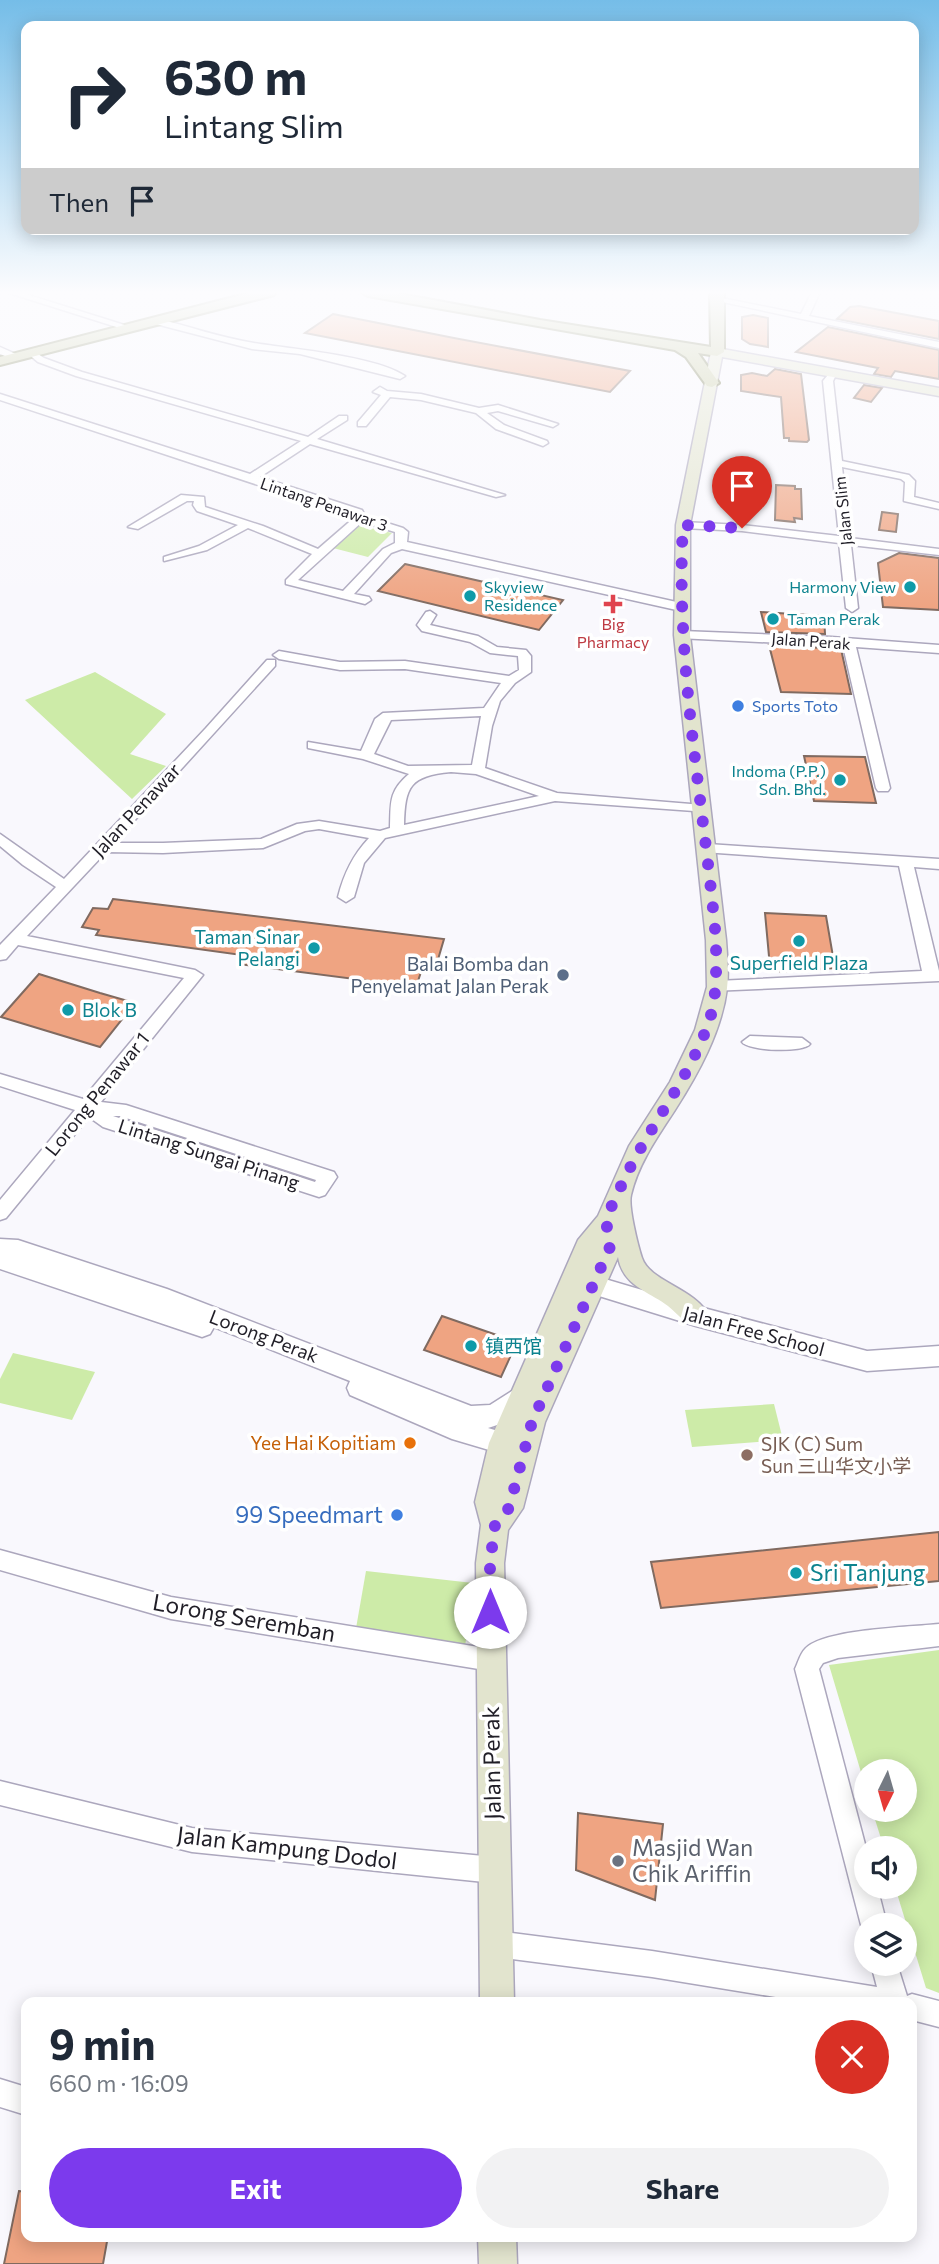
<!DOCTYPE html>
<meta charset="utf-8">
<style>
:root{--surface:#fff;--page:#f2f2f3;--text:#1f2937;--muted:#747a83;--accent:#7c3aed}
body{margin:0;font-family:Commissioner,"Noto Sans SC",sans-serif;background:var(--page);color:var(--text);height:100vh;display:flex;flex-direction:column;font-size:26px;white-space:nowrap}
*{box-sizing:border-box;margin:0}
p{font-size:23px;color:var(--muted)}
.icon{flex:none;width:38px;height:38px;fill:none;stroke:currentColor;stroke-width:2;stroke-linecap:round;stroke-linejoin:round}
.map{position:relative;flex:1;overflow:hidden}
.sheet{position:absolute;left:21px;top:1997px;width:896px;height:245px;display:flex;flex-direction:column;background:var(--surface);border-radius:14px;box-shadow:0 4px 18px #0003}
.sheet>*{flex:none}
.banner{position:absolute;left:21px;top:21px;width:898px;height:214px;border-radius:14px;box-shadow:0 4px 18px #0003;background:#fff;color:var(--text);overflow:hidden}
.needle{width:46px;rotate:185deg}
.buttons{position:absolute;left:854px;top:1759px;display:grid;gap:14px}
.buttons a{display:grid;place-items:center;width:63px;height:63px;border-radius:50%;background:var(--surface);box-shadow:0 4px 18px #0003;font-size:35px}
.pin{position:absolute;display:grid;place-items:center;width:60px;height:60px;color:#fff;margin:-72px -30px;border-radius:50% 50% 50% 0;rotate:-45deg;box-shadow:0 0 7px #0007}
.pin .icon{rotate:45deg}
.me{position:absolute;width:77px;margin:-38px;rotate:0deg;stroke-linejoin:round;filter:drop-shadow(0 0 5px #0008)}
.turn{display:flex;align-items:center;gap:24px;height:147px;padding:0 28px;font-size:32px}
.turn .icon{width:91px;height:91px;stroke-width:2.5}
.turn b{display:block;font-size:49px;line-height:60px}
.then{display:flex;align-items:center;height:66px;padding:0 28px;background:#0003;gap:14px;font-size:26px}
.round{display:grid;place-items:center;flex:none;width:74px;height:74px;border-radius:37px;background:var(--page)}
.overview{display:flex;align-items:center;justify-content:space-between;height:119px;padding:0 28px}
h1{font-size:42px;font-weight:700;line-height:52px}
.action{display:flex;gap:14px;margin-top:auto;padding:14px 28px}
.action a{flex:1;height:80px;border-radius:42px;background:var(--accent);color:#fff;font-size:28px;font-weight:700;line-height:80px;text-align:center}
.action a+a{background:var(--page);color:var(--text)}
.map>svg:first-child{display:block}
</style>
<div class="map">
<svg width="939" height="2264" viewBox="0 0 939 2264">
<rect width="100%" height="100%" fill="#f9f8fd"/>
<g fill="#cdeba8">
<polygon points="354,524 392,533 368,557 329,547"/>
<polygon points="95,672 166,714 130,754 166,766 132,799 25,700"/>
<polygon points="13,1353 95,1372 72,1420 0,1403 0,1379"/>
<polygon points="774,1404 783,1440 692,1447 685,1410"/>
<polygon points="366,1571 473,1583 465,1647 355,1634"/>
<polygon points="939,1650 939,1993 926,1988 895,1887 905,1886 905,1848 884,1848 872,1810 905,1810 905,1771 866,1771 866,1789 829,1665"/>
</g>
<g fill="#efa482" stroke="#806a60" stroke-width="2">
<polygon points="859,306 939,321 939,339 837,319 850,307"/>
<polygon points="333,314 454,338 630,371 610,392 305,333"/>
<polygon points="753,315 768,318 768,347 750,344 742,339 742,317"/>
<polygon points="828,327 939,350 939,379 895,371 891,377 874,374 878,368 796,352"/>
<polygon points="775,369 801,374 809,440 807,442 789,441 789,438 784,438 781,397 741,391 741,375 752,373 767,376"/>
<polygon points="864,385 882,388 871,402 854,398"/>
<polygon points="776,485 795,486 795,489 801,489 802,519 794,518 795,522 775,520"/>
<polygon points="882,512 898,514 896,532 879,530"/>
<polygon points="899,553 939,558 939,610 883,607 878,563"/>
<polygon points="405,564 493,584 563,600 539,630 378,591"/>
<polygon points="761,612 824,616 825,634 766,632"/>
<polygon points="769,645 841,649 851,694 781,692"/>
<polygon points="804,756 865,757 876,803 814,801"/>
<polygon points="113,899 444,939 434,973 421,972 416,987 238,964 242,955 96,935 99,930 82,927 93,908 108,909"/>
<polygon points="765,913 826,916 835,968 781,972 770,967"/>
<polygon points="39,974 100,993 135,1003 100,1047 1,1017"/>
<polygon points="442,1316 517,1342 501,1377 424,1350"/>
<polygon points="939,1532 939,1581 661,1608 651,1562"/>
<polygon points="578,1813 663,1824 655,1900 576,1870"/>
<polygon points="19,2191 26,2192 26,2236 108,2236 103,2264 4,2264"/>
</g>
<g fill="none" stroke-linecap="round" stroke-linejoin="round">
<g stroke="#aca7bd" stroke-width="3">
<g id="minor">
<polygon points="6,292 19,292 134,328 126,330"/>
<polygon points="812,292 820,292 809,316 939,342 939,348 713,300 717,297 801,314"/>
<path d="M 155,318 C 188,326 221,338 254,343 C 291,349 376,356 405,376 L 400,379 L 300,354 L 252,349 L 152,323 L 152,319 Z"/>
<polygon points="0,347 18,355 20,357 15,360 0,354"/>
<path d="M 32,350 L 44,358 L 82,372 L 308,437 L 339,416 L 347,416 L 347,420 L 317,439 L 505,495 L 496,497 L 310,444 L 260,477 L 362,510 L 365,516 L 403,528 L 408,532 L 407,542 L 681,603 L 687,607 L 681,611 L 402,549 L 391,553 L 354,594 L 369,597 L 371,600 L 365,604 L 286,584 L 286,580 L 312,554 L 248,528 L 207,550 L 164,561 L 164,557 L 199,546 L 238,525 L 197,511 L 193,505 L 194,501 L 187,501 L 138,529 L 128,527 L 181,495 L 204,497 L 205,507 L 263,526 L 318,549 L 355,517 L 0,400 L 0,394 L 250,474 L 301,441 L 76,376 L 38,362 L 27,353 ZM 362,522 L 395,532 L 395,543 L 383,549 L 343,591 L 298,580 Z"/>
<polygon points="832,370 837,373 833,381 842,461 909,475 915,481 914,497 939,503 939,509 904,501 905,482 901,479 842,467 850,538 939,549 939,555 851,545 858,608 852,612 846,608 839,543 742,531 683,528 677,525 683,522 742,525 839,536 823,381"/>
<polygon points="380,387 387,391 421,394 479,408 498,405 558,424 553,427 498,411 487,413 504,425 547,441 548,443 543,446 496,429 476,413 421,400 390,397 366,426 358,426 358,422 381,395 373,392"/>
<path d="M 430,611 L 436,615 L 430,625 L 478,636 L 497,647 L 526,650 L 531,656 L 531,672 L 515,683 L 500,701 L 492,726 L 485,768 L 557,793 L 703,805 L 708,806 L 708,812 L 555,801 L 385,838 L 364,863 L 354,897 L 346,902 L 338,897 C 344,873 353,855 369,838 L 319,829 L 305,831 L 263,848 L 163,853 L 106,852 L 27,936 L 195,970 L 203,975 L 101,1102 L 126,1105 L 334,1172 L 337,1177 L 325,1195 L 319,1197 L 103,1127 L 89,1117 L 6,1218 L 0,1220 L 0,1200 L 75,1110 L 0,1086 L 0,1074 L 83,1099 L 184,978 L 18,945 L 6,959 L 0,960 L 0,945 L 56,887 L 23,865 L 0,846 L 0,834 L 64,879 L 206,728 L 267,660 L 275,660 L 275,666 L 114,843 L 163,843 L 261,839 L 297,824 L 319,821 L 380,831 L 390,828 C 391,803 388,792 409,774 L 363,759 L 308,748 L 308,742 L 361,751 L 375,719 L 383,713 L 484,708 L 501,683 L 405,669 L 340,670 L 279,659 L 273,655 L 279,651 L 340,662 L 405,661 L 509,676 L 519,670 L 518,656 L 490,653 L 470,642 L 422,631 L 417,625 L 426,612 ZM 481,716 L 472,765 L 408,766 L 374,754 L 391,720 ZM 451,772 L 476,774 L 539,796 L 404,825 C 405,786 410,776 451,772 ZM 113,1116 L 120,1116 L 316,1180 L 315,1182 Z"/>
<polygon points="682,631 831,637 939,645 939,653 856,647 890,788 888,791 878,791 876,788 843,646 678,638 678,632"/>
<polygon points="708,844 939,859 939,869 914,867 939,971 939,981 711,991 709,987 711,983 717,981 922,971 899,866 703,852 701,849"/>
<path d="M 750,1036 L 802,1038 L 810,1044 C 804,1053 748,1051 742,1042 Z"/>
<polygon points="0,1550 171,1597 491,1649 499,1652 503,1660 499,1668 491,1671 171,1619 0,1570"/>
<path d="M 939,1624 L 939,1646 L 838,1658 L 823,1663 L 819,1669 L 866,1848 L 866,1886 L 877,1886 L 887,1925 L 866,1925 L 866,1935 L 861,1925 L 795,1669 C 798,1663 800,1654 805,1649 C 823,1629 911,1627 939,1624 Z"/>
<polygon points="0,1781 192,1828 494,1857 503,1861 507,1870 503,1879 494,1883 192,1852 0,1805"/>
<polygon points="497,1931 652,1951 877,1987 871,1964 897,1964 907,1996 912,1994 939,2001 939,2027 912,2020 912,2002 806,2002 652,1977 497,1957 488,1953 484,1944 488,1935"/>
<polygon points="0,2079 26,2087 26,2115 0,2107"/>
</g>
</g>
<g stroke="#aca7bd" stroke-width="3">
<g id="tertiary">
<path d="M 0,1239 L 18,1240 L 167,1289 L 471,1406 L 490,1405 L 520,1386 L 529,1389 L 532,1397 C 524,1414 505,1423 488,1428 L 525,1439 L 528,1447 L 525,1455 L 516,1458 L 452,1439 L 350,1395 L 347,1388 L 350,1381 L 214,1327 L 210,1334 L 202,1337 L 0,1269 Z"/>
<polygon points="578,1271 696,1306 867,1351 939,1346 939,1366 867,1371 696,1326 570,1287 567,1280 570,1273"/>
</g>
</g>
<g stroke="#aca7bd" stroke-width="3">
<g id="secondary">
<path d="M 717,348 L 939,388 L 939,396 L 722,357 L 690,525 L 690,635 L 726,940 C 727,956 729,973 727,988 C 722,1031 698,1074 675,1110 C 658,1136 638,1164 631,1195 C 628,1206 638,1246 642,1258 C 650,1282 695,1288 709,1316 L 705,1323 C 687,1330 681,1316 668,1306 C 648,1291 623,1286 618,1257 L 545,1422 L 523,1508 L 508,1530 L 504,1563 L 514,2002 L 480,2002 L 476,1563 L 481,1525 L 475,1502 L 489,1443 L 578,1240 L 598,1216 L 629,1146 L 670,1082 L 695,1030 L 707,987 L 706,940 L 674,635 L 676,525 L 711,352 Z"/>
<polygon points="478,2236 516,2236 517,2264 479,2264"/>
</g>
</g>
<g stroke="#717549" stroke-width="4">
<g id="primary">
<polygon points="253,292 276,292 274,295 0,365 0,357"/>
<polygon points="361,292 390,292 540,320 711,347 710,292 724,292 724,352 717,356 698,353 719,383 712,387 707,386 686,357 675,350 368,296"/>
</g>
</g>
<use href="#minor" fill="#fff" fill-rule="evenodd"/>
<use href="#tertiary" fill="#fff" fill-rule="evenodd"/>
<use href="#secondary" fill="#e2e4ce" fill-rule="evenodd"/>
<use href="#primary" fill="#c4c89d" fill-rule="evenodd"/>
</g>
<linearGradient id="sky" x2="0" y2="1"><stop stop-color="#75bde8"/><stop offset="0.48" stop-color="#fcfcfe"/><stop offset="1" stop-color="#fcfcfe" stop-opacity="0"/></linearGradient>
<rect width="939" height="609" fill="url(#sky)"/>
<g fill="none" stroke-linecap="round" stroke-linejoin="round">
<path stroke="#7c3aed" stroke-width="12" stroke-dasharray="0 21.6" d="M 490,1612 L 490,1563 L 495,1525 L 509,1508 L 532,1422 L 610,1247 C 609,1239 606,1228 607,1220 C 610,1207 618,1193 624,1180 C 648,1129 685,1084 706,1030 C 718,1000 716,971 716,940 C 704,802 675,664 683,525 L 742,528"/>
</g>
<g fill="#0f9aa8" stroke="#fff" stroke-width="2.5">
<circle cx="910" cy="587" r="7"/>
<circle cx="470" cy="596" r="7"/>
<circle cx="773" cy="619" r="7"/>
<circle cx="840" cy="780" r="7"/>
<circle cx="799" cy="941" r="7"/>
<circle cx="314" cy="948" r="7"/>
<circle cx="68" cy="1010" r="7"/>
<circle cx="471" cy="1346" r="7"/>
<circle cx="796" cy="1573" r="7"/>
</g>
<path fill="#e0444e" stroke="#fff" stroke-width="2.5" d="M609.5 593.5h7v7h7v7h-7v7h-7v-7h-7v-7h7z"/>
<g fill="#3f7fe0" stroke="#fff" stroke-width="2.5">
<circle cx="738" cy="706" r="7"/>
<circle cx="397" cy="1515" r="7"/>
</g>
<circle fill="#5c6f8a" stroke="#fff" stroke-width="2.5" cx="563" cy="975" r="7"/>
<circle fill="#e8710a" stroke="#fff" stroke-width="2.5" cx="410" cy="1443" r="7"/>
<circle fill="#8d6e63" stroke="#fff" stroke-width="2.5" cx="747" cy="1455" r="7"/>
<circle fill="#6b7280" stroke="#fff" stroke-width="2.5" cx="618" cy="1861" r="7"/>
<g text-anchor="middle" stroke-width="7" stroke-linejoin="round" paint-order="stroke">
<g font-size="16" fill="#201e27" stroke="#fff">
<text transform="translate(324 504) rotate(19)" y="6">Lintang Penawar 3</text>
<text transform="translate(843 511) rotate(-96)" y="6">Jalan Slim</text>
<text transform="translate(811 641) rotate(4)" y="6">Jalan Perak</text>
</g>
<g font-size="16" fill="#0d838f" stroke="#fff" text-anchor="start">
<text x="484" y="593">Skyview<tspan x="484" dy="18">Residence</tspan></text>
<text x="896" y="593" text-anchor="end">Harmony View</text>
<text x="787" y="625">Taman Perak</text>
<text x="826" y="777" text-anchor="end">Indoma (P.P.)<tspan x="826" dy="18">Sdn. Bhd.</tspan></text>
</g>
<g font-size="16" fill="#be3a42" stroke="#fff">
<text x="613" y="630">Big<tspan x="613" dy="18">Pharmacy</tspan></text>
</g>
<g font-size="16" fill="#366cbe" stroke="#fff" text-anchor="start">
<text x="752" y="712">Sports Toto</text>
</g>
<g font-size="19" fill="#201e27" stroke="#fff">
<text transform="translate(136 810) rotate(-47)" y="7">Jalan Penawar</text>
<text transform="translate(97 1094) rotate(-51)" y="7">Lorong Penawar 1</text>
<text transform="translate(209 1154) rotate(18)" y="7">Lintang Sungai Pinang</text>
<text transform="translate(754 1331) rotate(15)" y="7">Jalan Free School</text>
<text transform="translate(264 1336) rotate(21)" y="7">Lorong Perak</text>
</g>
<g font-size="19" fill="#0d838f" stroke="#fff" text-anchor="start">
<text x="300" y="944" text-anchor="end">Taman Sinar<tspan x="300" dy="22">Pelangi</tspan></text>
<text x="799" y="970" text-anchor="middle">Superfield Plaza</text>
<text x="82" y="1017">Blok B</text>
<text x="485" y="1353">镇西馆</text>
</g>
<g font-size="19" fill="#4e5e75" stroke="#fff" text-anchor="end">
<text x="549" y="971">Balai Bomba dan<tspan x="549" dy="22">Penyelamat Jalan Perak</tspan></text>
</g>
<g font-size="19" fill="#c56008" stroke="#fff" text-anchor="end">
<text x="396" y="1450">Yee Hai Kopitiam</text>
</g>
<g font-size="19" fill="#785e54" stroke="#fff" text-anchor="start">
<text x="761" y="1451">SJK (C) Sum<tspan x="761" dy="22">Sun 三山华文小学</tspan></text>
</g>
<g font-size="23" fill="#366cbe" stroke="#fff" text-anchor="end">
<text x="383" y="1523">99 Speedmart</text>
</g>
<g font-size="23" fill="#0d838f" stroke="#fff" text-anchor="start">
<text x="810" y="1581">Sri Tanjung</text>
</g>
<g font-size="23" fill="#201e27" stroke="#fff">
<text transform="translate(244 1618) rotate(10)" y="8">Lorong Seremban</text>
<text transform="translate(492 1763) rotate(-91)" y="8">Jalan Perak</text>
<text transform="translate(287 1848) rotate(7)" y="8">Jalan Kampung Dodol</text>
</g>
<g font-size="23" fill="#5b616d" stroke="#fff" text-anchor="start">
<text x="632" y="1856">Masjid Wan<tspan x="632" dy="26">Chik Ariffin</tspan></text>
</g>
</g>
</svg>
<div class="buttons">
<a><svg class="needle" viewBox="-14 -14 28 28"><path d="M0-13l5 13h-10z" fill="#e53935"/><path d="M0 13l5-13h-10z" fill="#747a83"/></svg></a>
<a><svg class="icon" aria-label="sound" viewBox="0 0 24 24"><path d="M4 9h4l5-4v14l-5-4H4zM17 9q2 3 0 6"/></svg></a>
<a><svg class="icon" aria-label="layers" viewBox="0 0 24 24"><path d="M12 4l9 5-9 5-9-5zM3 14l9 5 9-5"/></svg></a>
</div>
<div class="pin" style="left:742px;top:528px;background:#d93025"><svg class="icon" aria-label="arrive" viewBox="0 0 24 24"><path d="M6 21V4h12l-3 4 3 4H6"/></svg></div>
<svg class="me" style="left:490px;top:1612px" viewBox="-20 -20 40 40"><circle r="19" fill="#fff"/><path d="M0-13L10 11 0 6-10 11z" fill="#7c3aed"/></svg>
<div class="banner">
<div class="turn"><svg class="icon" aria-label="right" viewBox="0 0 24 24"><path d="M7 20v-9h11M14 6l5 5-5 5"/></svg><div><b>630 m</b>Lintang Slim</div></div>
<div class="then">Then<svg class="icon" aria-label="arrive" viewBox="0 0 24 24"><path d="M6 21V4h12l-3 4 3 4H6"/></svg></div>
</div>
<section class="sheet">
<div class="overview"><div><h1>9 min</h1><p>660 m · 16:09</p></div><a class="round" style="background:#d93025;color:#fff"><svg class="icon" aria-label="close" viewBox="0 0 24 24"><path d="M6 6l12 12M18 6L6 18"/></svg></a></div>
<div class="action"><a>Exit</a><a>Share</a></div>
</section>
</div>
